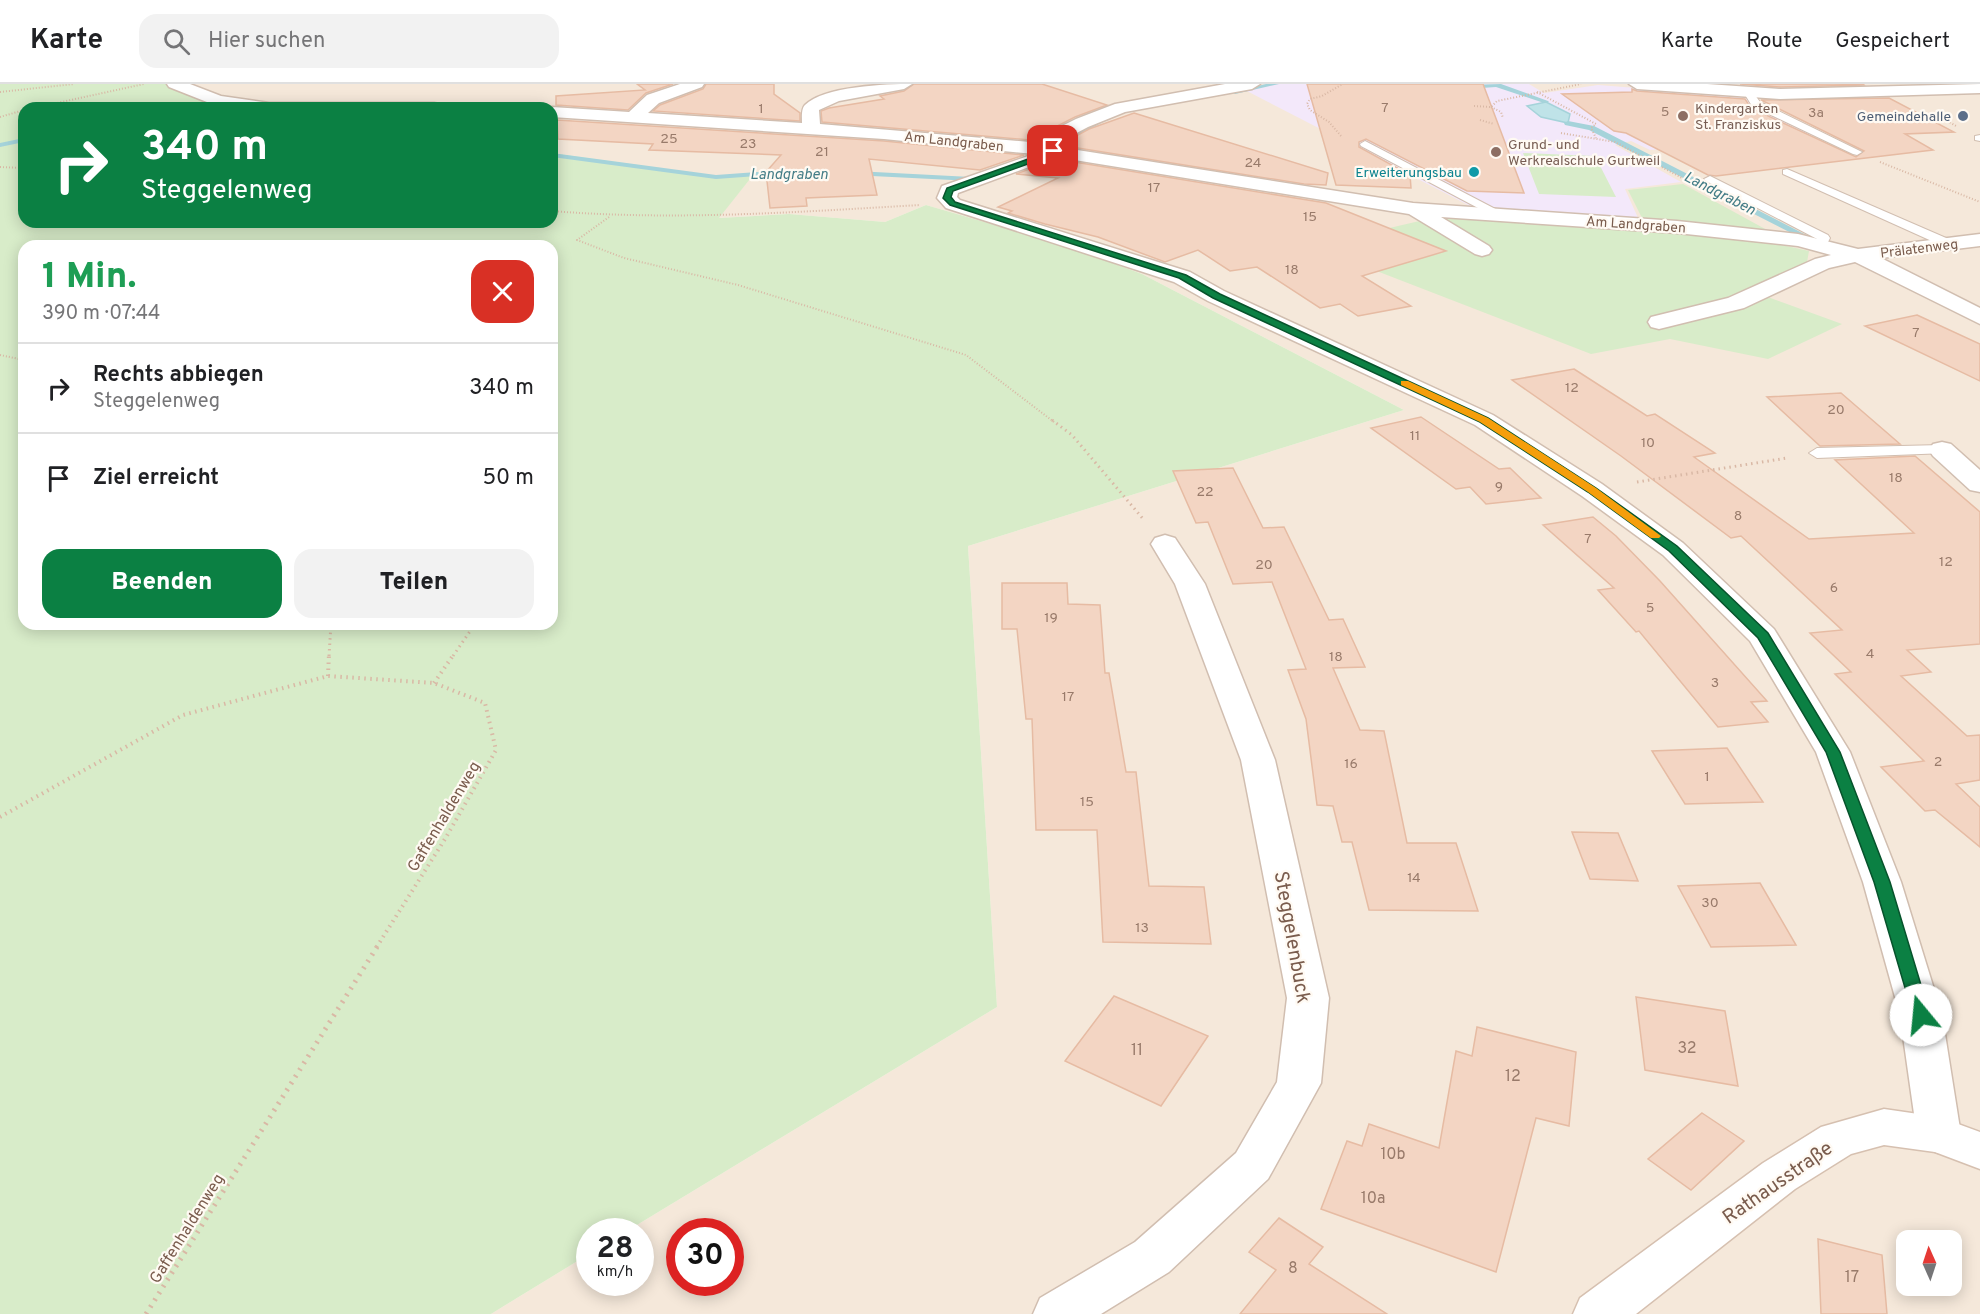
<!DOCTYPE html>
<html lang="de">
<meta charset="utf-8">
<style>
:root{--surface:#fff;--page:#f2f2f2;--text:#202124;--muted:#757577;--line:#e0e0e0;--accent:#0b8043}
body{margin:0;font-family:Overpass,sans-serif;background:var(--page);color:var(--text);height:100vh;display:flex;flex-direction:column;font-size:22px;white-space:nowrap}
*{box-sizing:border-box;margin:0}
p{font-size:20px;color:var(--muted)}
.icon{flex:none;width:33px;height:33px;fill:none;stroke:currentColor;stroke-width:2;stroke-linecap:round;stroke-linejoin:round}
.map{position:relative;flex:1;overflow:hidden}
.details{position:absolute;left:18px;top:156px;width:540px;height:390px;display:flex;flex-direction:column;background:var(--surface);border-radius:18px;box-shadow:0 3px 15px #0003}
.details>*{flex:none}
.banner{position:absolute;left:18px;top:18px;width:540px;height:126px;border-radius:18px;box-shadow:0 3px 15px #0003;background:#0b8043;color:#fff;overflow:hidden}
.needle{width:39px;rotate:357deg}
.buttons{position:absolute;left:1896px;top:1146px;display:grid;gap:12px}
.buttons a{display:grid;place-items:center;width:66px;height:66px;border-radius:12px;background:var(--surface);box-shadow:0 3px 15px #0003;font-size:30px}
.speed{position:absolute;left:576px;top:1134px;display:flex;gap:12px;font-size:30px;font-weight:700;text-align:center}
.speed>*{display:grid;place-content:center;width:78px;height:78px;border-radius:50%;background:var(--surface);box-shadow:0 3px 15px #0003;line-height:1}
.speed small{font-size:15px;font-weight:400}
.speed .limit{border:9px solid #d22;background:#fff;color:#111}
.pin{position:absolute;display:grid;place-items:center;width:51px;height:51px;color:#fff;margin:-26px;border-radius:12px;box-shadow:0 3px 9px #0006}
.me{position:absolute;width:66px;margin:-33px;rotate:343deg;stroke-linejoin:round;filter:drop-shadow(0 0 4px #0008)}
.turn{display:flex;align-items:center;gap:21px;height:126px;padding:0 24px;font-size:27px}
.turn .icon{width:78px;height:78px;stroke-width:2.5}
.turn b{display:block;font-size:42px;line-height:51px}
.round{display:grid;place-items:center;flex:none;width:63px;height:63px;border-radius:18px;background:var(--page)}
.overview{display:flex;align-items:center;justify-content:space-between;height:102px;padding:0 24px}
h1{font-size:36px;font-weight:800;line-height:45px;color:#1e9e55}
.action{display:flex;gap:12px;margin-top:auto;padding:12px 24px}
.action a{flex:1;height:69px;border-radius:18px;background:var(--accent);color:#fff;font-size:24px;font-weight:800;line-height:69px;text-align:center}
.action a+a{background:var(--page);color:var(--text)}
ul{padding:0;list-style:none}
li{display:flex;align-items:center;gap:18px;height:90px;padding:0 24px;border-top:2px solid var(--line)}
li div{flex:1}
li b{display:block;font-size:22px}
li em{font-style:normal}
header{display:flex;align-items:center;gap:36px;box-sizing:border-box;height:84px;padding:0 30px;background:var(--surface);border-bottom:2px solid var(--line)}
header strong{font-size:28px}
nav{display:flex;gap:33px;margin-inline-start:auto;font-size:21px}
.search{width:420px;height:54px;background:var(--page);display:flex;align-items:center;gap:15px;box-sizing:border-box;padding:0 21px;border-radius:18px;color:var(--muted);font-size:22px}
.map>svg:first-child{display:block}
</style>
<header>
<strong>Karte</strong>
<div class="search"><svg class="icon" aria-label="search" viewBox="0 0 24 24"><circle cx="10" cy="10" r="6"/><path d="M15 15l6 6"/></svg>Hier suchen</div>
<nav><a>Karte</a><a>Route</a><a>Gespeichert</a></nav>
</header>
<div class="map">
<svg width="1980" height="1230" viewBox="0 0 1980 1230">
<rect width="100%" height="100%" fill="#fdf6ec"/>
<path fill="#f5e8da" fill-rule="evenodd" d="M 174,0 L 1980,0 L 1980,1230 L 491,1230 L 589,1170 L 590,1198 L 640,1198 L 640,1148 L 627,1147 L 997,923 L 968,462 L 1404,326 L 1142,190 L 1064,161 L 926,121 L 885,138 L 789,130 L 718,134 L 754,90 L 717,92 L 552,69 L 552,24 L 258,24 ZM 680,1148 L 730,1148 L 730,1198 L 680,1198 ZM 1906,1156 L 1952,1156 L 1952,1202 L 1906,1202 Z"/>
<polygon fill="#f3e8fa" points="1268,0 1529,0 1544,9 1598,1 1740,12 1821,51 1650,66 1631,57 1615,61 1681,98 1625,105 1639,136 1476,125 1243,5"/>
<g fill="#d8ecc9" fill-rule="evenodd">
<path d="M 0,0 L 174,0 L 258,24 L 24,24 L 24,138 L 552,138 L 552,69 L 717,92 L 751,89 L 754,90 L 719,134 L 789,130 L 885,138 L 926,121 L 1064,161 L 1142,190 L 1404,326 L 968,462 L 997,923 L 627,1147 L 590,1148 L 589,1170 L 491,1230 L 0,1230 ZM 24,162 L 552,162 L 552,540 L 24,540 Z"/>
<polygon points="1523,69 1595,72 1616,113 1539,110"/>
<polygon points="1683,100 1767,146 1643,136 1628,106"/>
<path d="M 1441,132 C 1564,140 1689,140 1809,167 L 1807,178 L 1746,205 L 1842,240 L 1768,275 L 1670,255 L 1591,270 L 1312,162 Z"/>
</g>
<polygon fill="#bfe3e8" stroke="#a5d3da" stroke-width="1.5" points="1546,18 1570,30 1568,39 1541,33 1527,22"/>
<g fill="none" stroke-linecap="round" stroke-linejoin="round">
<g fill="#a5d3da" fill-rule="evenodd">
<polygon points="1266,0 1279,0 1235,10 1232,8"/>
<polygon points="1501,0 1548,17 1549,18 1544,19 1496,3 1467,5 1464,3 1467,1"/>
<polygon points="1110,30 1115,31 1058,63 1051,61"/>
<polygon points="1568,37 1594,42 1810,153 1803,155 1589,46 1565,41 1564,39"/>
<polygon points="24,54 24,58 0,63 0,59"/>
<polygon points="552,69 716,91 785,86 789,88 785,90 716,95 552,73"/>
<polygon points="855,87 971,93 982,89 986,91 972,97 852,91 852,87"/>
</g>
</g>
<g fill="#f3d5c3" stroke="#e6bba3" stroke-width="1.5">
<polygon points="637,0 673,0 646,9 628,26 556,21 556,12 645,6"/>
<polygon points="706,0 774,0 774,10 800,29 800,37 653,27 660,21 703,5"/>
<polygon points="914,0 1042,0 1107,21 1075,33 1030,56 822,38 821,27 829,24 884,15 880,12 904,7"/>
<polygon points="1307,0 1483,0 1524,109 1467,107 1366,55 1359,58 1359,63 1410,91 1411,104 1336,101"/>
<polygon points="1740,0 1863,0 1864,1 1780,3"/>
<polygon points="1632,5 1637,7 1745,15 1751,24 1856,73 1864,67 1761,16 1889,14 1954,48 1905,50 1933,66 1716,92 1708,91 1626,49 1614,47 1562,10 1632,8"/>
<polygon points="1134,29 1328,89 1326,101 1304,100 1059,61 1089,45"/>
<polygon points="557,36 884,57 1024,71 980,86 869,75 877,111 806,114 807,122 770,124 766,88 781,71 649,66 653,60 558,55"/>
<polygon points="1056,75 1326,119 1446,167 1362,192 1411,222 1358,232 1340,220 1320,224 1257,183 1230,187 1198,166 1165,178 1098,153 1045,140 1008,129 1012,127 998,123 1058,94 1016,90"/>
<polygon points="1917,231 1980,260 1980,297 1865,242"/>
<polygon points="1574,285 1647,332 1655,330 1715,369 1694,373 1809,455 1914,449 1835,376 1915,372 1980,428 1980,560 1907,566 1931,588 1901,592 1967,652 1980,651 1980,696 1956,700 1980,723 1980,763 1935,726 1925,727 1881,683 1924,677 1835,590 1851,588 1810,549 1842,546 1741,452 1731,454 1621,372 1512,296"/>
<polygon points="1841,309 1900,360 1820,362 1767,313"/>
<polygon points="1421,333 1499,385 1510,384 1541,414 1486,420 1470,403 1456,405 1371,344"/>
<polygon points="1233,384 1263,444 1284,443 1329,536 1343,535 1365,583 1333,584 1360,646 1384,647 1407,759 1456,759 1478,827 1369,826 1352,758 1342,758 1333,722 1317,721 1306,635 1288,586 1306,585 1272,498 1233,500 1208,438 1196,439 1173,387"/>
<polygon points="1593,433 1616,452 1660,497 1767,617 1751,618 1768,638 1718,643 1639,547 1636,548 1598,506 1614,504 1543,441"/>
<polygon points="1002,499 1067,499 1068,520 1100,521 1105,589 1109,589 1126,688 1136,688 1149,802 1204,803 1211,860 1103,858 1097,746 1036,746 1032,635 1026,635 1017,545 1002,545"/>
<polygon points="1727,664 1763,718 1685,720 1652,667"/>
<polygon points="1572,748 1618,749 1638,797 1590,795"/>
<polygon points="1760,799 1796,861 1711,863 1678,802"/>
<polygon points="1114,912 1208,952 1161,1022 1065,977"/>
<polygon points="1636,913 1725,927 1738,1002 1645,986"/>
<polygon points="1477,943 1576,968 1569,1042 1536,1034 1496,1188 1321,1125 1347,1057 1362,1062 1369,1040 1439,1064 1456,967 1472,972"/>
<polygon points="1702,1029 1744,1057 1691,1106 1648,1075"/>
<polygon points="1279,1134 1323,1163 1309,1180 1387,1230 1240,1230 1276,1186 1249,1168"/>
<polygon points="1818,1155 1882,1171 1887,1230 1821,1230"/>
</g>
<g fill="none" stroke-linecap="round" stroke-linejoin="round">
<g stroke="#d1beb0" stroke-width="2">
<g id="lane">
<polygon points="1746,7 1752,7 1760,18 1862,68 1857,71 1853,70 1752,22 1744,9"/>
<polygon points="1980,51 1980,57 1975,56 1975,52"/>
<polygon points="1365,57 1503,129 1505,131 1499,135 1495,133 1361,62 1360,60"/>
<polygon points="1787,85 1953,157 1955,160 1949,164 1945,163 1783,90 1783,86"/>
<polygon points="1710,92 1828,151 1830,154 1825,164 1821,165 1817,164 1815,161 1817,155 1706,97 1704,95"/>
<polygon points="1942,361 1950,366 1947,369 1817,374 1809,369 1817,364"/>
</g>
</g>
<g stroke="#d1beb0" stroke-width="3">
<g id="street">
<polygon points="167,0 190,0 221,12 269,19 434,19 440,20 442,24 237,24 212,20 169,3"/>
<path d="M 680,0 L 704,0 L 702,3 L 659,19 L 648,29 L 802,39 C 802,34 801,25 805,21 C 824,2 886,0 912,0 L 904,5 L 839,17 L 819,26 L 820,40 L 1030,58 L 1076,35 L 1115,20 L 1225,0 L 1260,0 L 1252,5 L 1125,28 L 1088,43 L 1052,62 L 1413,119 L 1677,137 L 1798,150 L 1858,165 L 1980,150 L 1980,162 L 1881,174 L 1980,224 L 1980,240 L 1855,178 L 1829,184 L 1744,224 L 1659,245 L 1651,243 L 1648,238 L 1651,233 L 1728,214 L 1815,175 L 1831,171 L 1798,162 L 1677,149 L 1441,133 L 1489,162 L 1492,166 L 1489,170 L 1482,172 L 1475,170 L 1409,130 L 1056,73 L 958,109 L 957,113 L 960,116 L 1190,188 L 1224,207 L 1493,331 L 1602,400 L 1683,459 L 1774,545 L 1850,668 L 1901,798 L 1942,931 L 1961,1051 L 1955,1064 L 1939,1069 L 1923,1064 L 1917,1051 L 1900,931 L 1863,798 L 1816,668 L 1750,557 L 1663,471 L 1582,412 L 1475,341 L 1208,217 L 1174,198 L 946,124 L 937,114 L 942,102 L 1034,70 L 884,55 L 552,33 L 552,24 L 548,24 L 552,23 L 629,28 L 647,11 Z"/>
<polygon points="1629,0 1707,0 1780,5 1980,0 1980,9 1780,15 1637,5"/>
<polygon points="1942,358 1951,360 1980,386 1980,408 1970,406 1933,372 1929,366 1933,360"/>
<polygon points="1165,451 1175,454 1205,500 1275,676 1329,914 1321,999 1268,1095 1169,1188 1101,1230 1033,1230 1040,1214 1135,1158 1236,1069 1277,998 1287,914 1241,676 1175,500 1151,460 1155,454"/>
</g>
</g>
<g stroke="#d6c0b0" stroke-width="3">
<polygon id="secondary" points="1884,1025 1939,1033 1980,1048 1980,1085 1935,1068 1884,1061 1851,1070 1795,1105 1636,1230 1573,1230 1580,1214 1763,1079 1821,1043"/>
</g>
<g stroke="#d9b8a5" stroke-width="2" stroke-dasharray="1 2" stroke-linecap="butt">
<polyline points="0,8 74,0"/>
<polyline points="1537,8 1596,40 1591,44 1596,54"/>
<polyline points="1474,22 1491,23 1497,17 1581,0"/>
<polyline points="1491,23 1501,28 1503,34"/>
<polyline points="34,24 144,0"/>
<polyline points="0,33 24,26"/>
<polyline points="1942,34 1956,42"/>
<polyline points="1480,36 1494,40"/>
<polyline points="1561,49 1615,58 1684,95"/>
<polyline points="1341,52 1329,38 1310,26 1307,20 1310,15 1322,12 1343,0"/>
<polyline points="1880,78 1980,118"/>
<polyline points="0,83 24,84"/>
<path d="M 552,127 C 675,137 797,128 920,121"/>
<polyline points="609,133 577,156 624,174 738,201 966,271 1054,338"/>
<polyline points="0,271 24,276"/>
</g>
<g stroke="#d9b8a5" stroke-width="3" stroke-dasharray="1.5 4" stroke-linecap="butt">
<polyline points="1052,336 1072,351 1144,436"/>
<polyline points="1637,398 1787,374"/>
<polyline points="329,572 331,540"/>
<polyline points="453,572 475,540"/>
</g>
<g stroke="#d9b8a5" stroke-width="4" stroke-dasharray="1.5 4.5" stroke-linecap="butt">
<polyline points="328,592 329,570"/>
<polyline points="434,599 454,570"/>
<polyline points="0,733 183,631 328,592 434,599 485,619 496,666 445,755 376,864"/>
</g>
<polyline stroke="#d9b8a5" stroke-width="5" stroke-dasharray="2 6" stroke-linecap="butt" points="146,1230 377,863"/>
<use href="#lane" fill="#fff" fill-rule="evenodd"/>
<use href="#street" fill="#fff" fill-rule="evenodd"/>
<use href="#secondary" fill="#fff" fill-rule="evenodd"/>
</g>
<polygon fill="#0b8043" stroke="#07532c" stroke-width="1.5" points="1050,65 1056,67 1050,72 953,107 951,113 955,118 1186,191 1220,210 1488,334 1596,404 1677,462 1768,549 1840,668 1890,798 1930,931 1927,936 1921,938 1915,936 1913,931 1874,798 1826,668 1758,554 1669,467 1588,408 1480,338 1213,214 1179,194 950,121 943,114 947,104 1045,69"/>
<polygon fill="#f59e0b" points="1401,297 1408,297 1488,334 1596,404 1661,452 1659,454 1651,454 1588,408 1480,338 1401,301"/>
<g fill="#8d6e63" stroke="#fffaf3" stroke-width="2">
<circle cx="1683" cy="32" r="6"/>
<circle cx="1496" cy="68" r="6"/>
</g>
<circle fill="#5c6f8a" stroke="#fffaf3" stroke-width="2" cx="1963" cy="32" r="6"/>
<circle fill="#0f9aa8" stroke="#fffaf3" stroke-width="2" cx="1474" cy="88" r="6"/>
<g text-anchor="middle" stroke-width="4.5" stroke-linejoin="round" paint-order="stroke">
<g font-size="14" fill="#987a6a">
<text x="1385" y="28">7</text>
<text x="761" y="29">1</text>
<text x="1665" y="32">5</text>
<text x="1816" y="33">3a</text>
<text x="669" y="59">25</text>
<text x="748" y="64">23</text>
<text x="822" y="72">21</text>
<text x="1253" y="83">24</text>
<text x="1154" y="108">17</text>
<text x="1310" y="137">15</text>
<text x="1292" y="190">18</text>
<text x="1916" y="253">7</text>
<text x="1572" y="308">12</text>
<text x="1836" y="330">20</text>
<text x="1415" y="356">11</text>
<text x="1648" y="363">10</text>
<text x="1896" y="398">18</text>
<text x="1499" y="407">9</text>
<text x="1205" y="412">22</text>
<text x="1738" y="436">8</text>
<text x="1588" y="459">7</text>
<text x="1946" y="482">12</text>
<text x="1264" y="485">20</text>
<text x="1834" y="508">6</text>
<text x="1650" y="528">5</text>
<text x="1051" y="538">19</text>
<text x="1870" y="574">4</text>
<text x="1336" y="577">18</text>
<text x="1715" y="603">3</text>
<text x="1068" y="617">17</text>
<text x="1938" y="682">2</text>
<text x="1351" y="684">16</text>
<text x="1707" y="697">1</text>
<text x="1087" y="722">15</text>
<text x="1414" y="798">14</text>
<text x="1710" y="823">30</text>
<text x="1142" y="848">13</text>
</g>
<g font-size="14" fill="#785e54" stroke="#fffaf3" text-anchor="start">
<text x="1695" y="29">Kindergarten<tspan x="1695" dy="16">St. Franziskus</tspan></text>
<text x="1508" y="65">Grund- und<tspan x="1508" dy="16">Werkrealschule Gurtweil</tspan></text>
</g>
<g font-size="14" fill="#4e5e75" stroke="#fffaf3" text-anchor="end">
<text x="1951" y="37">Gemeindehalle</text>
</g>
<g font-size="14" fill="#7a5c4d" stroke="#fffaf3">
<text transform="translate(954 57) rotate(6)" y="5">Am Landgraben</text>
<text transform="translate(1636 140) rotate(4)" y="5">Am Landgraben</text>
<text transform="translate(1919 164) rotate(-7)" y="5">Prälatenweg</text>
</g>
<g font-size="14" fill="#0d838f" stroke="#fffaf3" text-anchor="end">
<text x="1462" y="93">Erweiterungsbau</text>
</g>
<g font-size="15" font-style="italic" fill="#437c86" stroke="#fffaf3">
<text x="789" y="95">Landgraben</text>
<text transform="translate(1720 109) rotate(27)" y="5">Landgraben</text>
</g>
<g font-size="16" fill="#7a5c4d" stroke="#fffaf3">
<text transform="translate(443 732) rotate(-59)" y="6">Gaffenhaldenweg</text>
<text transform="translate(186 1144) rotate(-58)" y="6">Gaffenhaldenweg</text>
</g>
<g font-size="16" fill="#987a6a">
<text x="1687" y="969">32</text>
<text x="1137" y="971">11</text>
<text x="1513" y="997">12</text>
<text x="1393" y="1075">10b</text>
<text x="1373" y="1119">10a</text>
<text x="1293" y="1189">8</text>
<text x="1852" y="1198">17</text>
</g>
<g font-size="20" fill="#7a5c4d" stroke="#fffaf3">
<text transform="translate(1293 853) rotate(80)" y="7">Steggelenbuck</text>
<text transform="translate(1777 1098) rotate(-35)" y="7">Rathausstraße</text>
</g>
</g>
</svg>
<div class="buttons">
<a><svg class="needle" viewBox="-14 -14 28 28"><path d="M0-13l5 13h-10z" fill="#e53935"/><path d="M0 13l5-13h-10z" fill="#757577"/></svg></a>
</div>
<div class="speed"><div>28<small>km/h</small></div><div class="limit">30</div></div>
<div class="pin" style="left:1053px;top:67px;background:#d93025"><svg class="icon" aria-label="arrive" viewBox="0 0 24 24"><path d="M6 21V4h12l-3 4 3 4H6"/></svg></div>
<svg class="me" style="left:1921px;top:931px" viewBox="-20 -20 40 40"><circle r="19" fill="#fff"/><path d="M0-13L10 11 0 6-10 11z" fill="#0b8043"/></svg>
<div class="banner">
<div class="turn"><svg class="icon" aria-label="right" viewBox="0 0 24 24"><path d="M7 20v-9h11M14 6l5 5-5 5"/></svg><div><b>340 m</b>Steggelenweg</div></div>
</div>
<section class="details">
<div class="overview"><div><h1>1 Min.</h1><p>390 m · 07:44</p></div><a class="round" style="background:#d93025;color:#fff"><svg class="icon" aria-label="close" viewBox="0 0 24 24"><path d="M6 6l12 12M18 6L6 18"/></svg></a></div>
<ul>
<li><svg class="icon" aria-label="right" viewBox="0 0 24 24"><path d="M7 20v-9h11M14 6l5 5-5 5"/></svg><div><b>Rechts abbiegen</b><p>Steggelenweg</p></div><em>340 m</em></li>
<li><svg class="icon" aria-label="arrive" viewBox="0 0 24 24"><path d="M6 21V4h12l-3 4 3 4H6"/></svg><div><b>Ziel erreicht</b></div><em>50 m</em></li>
</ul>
<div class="action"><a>Beenden</a><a>Teilen</a></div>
</section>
</div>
